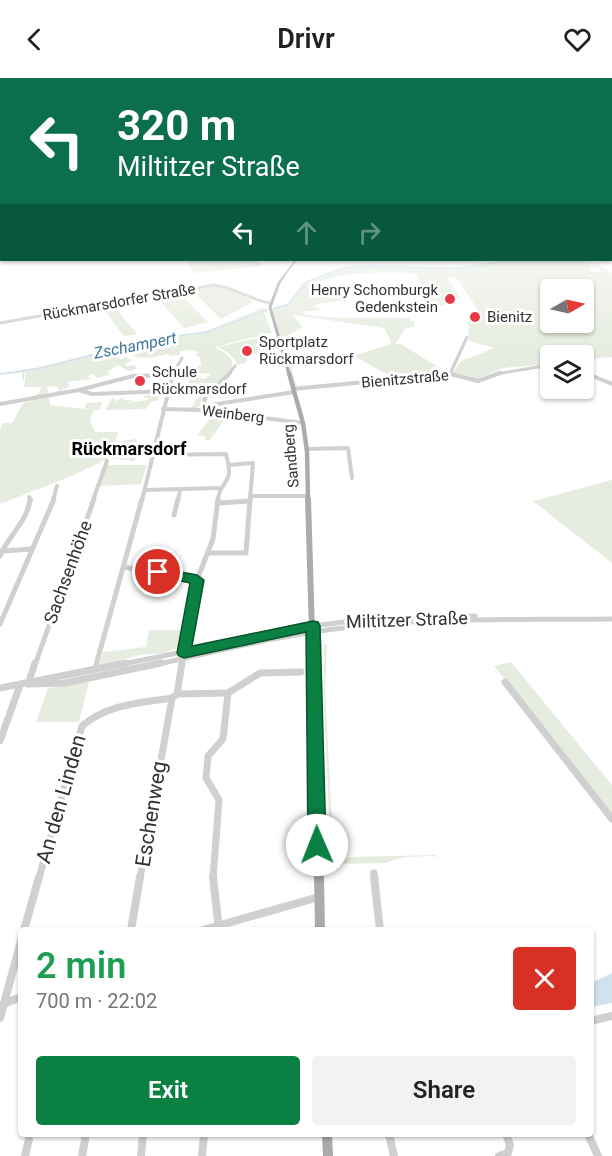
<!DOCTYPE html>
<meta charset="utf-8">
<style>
:root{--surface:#fff;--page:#f2f2f2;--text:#222;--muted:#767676;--accent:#0b8043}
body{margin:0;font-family:Roboto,sans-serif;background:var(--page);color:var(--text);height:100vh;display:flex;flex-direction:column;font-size:22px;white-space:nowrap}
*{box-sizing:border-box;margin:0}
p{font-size:20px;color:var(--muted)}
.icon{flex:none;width:33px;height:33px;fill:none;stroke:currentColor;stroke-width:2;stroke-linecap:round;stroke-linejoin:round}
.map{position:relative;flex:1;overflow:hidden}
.panel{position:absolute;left:18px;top:849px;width:576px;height:210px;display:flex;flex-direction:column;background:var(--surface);border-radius:6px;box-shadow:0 2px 4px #0004}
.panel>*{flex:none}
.banner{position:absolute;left:0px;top:0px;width:612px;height:183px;box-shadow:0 2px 4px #0004;background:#0b6e4f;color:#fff;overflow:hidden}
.needle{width:39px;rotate:81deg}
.tools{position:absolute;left:540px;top:201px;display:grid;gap:12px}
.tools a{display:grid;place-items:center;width:54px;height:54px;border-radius:6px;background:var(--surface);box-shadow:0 2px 4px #0004;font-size:30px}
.pin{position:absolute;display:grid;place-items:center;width:51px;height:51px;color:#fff;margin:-26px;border:3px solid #fff;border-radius:50%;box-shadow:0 2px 6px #0007}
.me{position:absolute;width:66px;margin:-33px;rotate:359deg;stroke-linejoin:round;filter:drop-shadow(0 0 4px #0008)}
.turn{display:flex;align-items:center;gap:21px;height:126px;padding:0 18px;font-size:27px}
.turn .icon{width:78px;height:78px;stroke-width:2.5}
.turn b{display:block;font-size:42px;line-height:51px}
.lanes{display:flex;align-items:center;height:57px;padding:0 18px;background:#0003;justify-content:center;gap:30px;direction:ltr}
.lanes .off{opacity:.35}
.round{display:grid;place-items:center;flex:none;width:63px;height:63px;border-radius:6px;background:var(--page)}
.headline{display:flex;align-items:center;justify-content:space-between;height:102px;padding:0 18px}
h1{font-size:36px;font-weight:600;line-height:45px;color:#1e9e55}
.cta{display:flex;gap:12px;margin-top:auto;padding:12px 18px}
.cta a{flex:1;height:69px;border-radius:6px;background:var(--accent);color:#fff;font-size:24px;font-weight:600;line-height:69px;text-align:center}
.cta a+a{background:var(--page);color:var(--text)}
header{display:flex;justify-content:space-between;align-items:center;height:78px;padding:0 18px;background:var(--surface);font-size:27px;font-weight:600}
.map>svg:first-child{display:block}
</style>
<header><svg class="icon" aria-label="back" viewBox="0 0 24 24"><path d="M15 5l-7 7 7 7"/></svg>Drivr<svg class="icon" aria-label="heart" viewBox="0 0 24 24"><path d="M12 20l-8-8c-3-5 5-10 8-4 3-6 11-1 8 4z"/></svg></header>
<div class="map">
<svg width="612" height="1078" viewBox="0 0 612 1078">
<rect width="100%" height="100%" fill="#fff"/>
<g fill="#e6ecdf" fill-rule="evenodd">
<polygon points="186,182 256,182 263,188 194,195"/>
<path d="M 506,182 L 579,182 L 597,189 L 589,190 L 593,194 L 602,193 L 598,190 L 600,189 L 586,182 L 589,182 L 612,195 L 612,279 L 584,281 L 584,278 L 550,278 L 550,286 L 503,290 L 477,301 L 455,296 L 453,294 L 461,283 L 495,270 L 469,263 L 468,240 L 478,232 L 459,203 L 453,199 L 446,199 L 460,219 C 450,225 444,229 432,227 L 415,195 C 389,195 336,191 315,208 L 406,212 L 407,218 L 354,216 L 339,223 L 316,226 L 314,229 L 324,232 L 305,233 L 304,237 C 340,242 374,238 410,240 L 410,243 L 415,243 L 413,249 L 406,250 L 395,266 L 401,266 L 441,291 L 424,297 L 394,300 L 354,278 L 390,266 L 391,263 L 384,250 L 295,237 L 293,238 L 303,249 L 282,260 L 297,308 L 387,301 L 294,309 L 273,232 L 274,229 L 287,226 L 303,205 L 338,190 L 362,187 L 457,189 ZM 550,212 L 584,212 L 584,244 L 550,244 Z"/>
<polygon points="213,208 235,212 253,224 221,241 191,212"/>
<polygon points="178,214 208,244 184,250 156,218"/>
<polygon points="113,227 137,256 124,258 102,229"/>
<polygon points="263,230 267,231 264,235 272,255 214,269 225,275 232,282 232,292 203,320 202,327 196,330 187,330 192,329 198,319 182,315 186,310 172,309 173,305 195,308 187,306 190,303 184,301 192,299 205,301 211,296 198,295 198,288 201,288 200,279 194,277 199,275 192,272 180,273 180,277 170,278 169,276 148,280 136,279 129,273 118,277 120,282 125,279 132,282 125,286 126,288 134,287 137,290 130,294 118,287 108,293 109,297 98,300 92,296 88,298 91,301 67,304 70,308 57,315 56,313 59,312 56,308 47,309 49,317 32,320 40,314 41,309 24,309 26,294 0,297 39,290 161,260 206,253"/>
<path d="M 271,257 L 275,272 L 248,277 L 246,285 L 237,287 C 234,277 226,273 217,269 Z"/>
<polygon points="145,317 160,318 157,323 152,323 146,331 105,332 112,320 116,321 114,324 123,319 123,322 133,322 128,325 148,322 148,320 143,320"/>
<polygon points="49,319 50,327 85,331 86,325 102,324 100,332 94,332 90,343 95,354 118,354 115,364 137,361 135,383 109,380 74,397 0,426 0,351 3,345 12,345 23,325"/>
<polygon points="215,335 228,337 209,363 205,362 205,358 197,357"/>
<polygon points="107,387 147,387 141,406 100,408"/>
<polygon points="612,402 612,485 533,423"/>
<polygon points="149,552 183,552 179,569 164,575 140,577 99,588 103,574 146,569"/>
<polygon points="308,563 314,753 310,767 306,564"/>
<polygon points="318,563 322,566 321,612 327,770 323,776 317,623"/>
<polygon points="324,565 327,567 325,612 333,765 341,775 331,780 324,628"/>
<polygon points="511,584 612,707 612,738 494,588"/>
<polygon points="89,604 79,644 36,644 48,610"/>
<polygon points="435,777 445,783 435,778 404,779 385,785 332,786 350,779"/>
</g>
<polygon fill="#cfe2ee" points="612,895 612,925 591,929 591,905"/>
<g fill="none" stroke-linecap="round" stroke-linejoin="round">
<g stroke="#cfe2ee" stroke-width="1.5">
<polyline points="273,231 289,226 308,203 343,190 369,188 441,191 477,189 509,182"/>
<polyline points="0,296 40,290 154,261 208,254 267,232"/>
<polyline points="23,301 24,294"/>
</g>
<g stroke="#d0d0d0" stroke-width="3">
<path d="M 0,245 L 214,207 C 234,209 250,222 270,225"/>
<polyline points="584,294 589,296"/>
<polyline points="173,296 182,280"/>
<polyline points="229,296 235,288"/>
<polyline points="450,296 467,259"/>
<polyline points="496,296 550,287"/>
</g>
<g stroke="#d0d0d0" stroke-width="4">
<polyline points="585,295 612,306"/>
<polyline points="293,311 450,296 478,303 500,295"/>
<polyline points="79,312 92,316 169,313"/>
<polyline points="0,326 79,312 133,298 172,297"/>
<polyline points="204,328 294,314"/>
<polyline points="204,328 205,320 230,295"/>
<polyline points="163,331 200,332 303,345"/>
<polyline points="306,371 348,370 352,400"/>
<path d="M 153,377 L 226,376 C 227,382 230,390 229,396 C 227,406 219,408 218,422"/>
<polyline points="229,387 253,385 250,422"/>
<polyline points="145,412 219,410"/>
<polyline points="250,418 308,418"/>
<polyline points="29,419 31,422"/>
<polyline points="53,422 57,408"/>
<polyline points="93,422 107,383"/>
<polyline points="142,422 173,295"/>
<polyline points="178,422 180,412"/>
</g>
<g stroke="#d0d0d0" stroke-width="5">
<polyline points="218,425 250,423"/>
<polyline points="174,437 178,421"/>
<polyline points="2,473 32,471"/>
<polyline points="209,475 246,475 250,421"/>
<path d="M 0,478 C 8,458 28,443 30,421"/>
<polyline points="124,489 197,502"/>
<polyline points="0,546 54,421"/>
<polyline points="35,587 94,421"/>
<polyline points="96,587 142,421"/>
<polyline points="118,587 313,548 374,540 475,538"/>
<path d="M 154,587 C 219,573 285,556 352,549 C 438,539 525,542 612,541"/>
<polyline points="182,587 197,502 213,461 218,421"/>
</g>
<g stroke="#d0d0d0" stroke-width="7">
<polyline points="505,604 612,741"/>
<polyline points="28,606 65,605 161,585"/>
<polyline points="28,606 35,585"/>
<polyline points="0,610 126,585"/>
<polyline points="177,616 228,615 260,595 301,594"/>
<polyline points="0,663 20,607"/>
<polyline points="374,795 375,800"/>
<path d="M 39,800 L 82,648 C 107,626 141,625 172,620 L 177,616 L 182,585"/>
<polyline points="140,800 172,620"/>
<polyline points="213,800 219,722 206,700 208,678 223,661 228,615"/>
</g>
<g stroke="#d0d0d0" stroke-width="8">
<polyline points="213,799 219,852"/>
<polyline points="374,799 380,852"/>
<polyline points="24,852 39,799"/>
<polyline points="131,852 140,799"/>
<polyline points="203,852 319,819"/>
<polyline points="3,926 21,919"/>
<polyline points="0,940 21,863"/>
<polyline points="591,943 612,938"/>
<polyline points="389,1056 394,1078"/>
<polyline points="588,1056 598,1078"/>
<polyline points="25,1078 29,1061"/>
<polyline points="82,1078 86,1056"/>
<polyline points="141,1078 143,1056"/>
<polyline points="202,1078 204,1056"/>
<polyline points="499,1078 508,1075 510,1067 506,1056"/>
</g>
<polyline stroke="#ababab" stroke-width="2" points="283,199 296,182"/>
<polyline stroke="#ababab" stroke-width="3" points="284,198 279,205 270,229 289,296"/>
<polyline stroke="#ababab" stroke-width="4.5" points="289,295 303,345 307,373 308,422"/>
<polyline stroke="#ababab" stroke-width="6" points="308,421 313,587"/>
<polyline stroke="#ababab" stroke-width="8" points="313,585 319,800"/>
<g stroke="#ababab" stroke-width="10">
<polyline points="319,799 320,852"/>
<polyline points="327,1056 328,1078"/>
</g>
</g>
<linearGradient id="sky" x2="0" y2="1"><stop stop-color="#9ec6ea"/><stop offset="0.45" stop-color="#fff"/><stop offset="1" stop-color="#fff" stop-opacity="0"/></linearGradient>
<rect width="612" height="275" fill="url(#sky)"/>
<polygon fill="#0b8043" stroke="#07532c" stroke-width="1.5" points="158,490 197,497 204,502 192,568 313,543 318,544 320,548 326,767 324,773 317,775 311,773 308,767 306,554 184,580 179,578 177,575 190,505 154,497 152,494"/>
<g fill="#e63946" stroke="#fff" stroke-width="2">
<circle cx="450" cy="221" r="6"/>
<circle cx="475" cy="239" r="6"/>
<circle cx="247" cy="273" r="6"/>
<circle cx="140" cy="303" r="6"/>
</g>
<g text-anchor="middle" stroke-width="6" stroke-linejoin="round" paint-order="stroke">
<g font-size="15" fill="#333" stroke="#fff" text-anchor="start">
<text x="438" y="217" text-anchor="end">Henry Schomburgk<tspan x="438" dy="17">Gedenkstein</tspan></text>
<text x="487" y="244">Bienitz</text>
<text x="259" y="269">Sportplatz<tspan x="259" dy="17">Rückmarsdorf</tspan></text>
<text x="152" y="299">Schule<tspan x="152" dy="17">Rückmarsdorf</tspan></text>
</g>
<g font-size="15" fill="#333" stroke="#fff">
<text transform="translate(119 224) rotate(-10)" y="5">Rückmarsdorfer Straße</text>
<text transform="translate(405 301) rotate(-5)" y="5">Bienitzstraße</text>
<text transform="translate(233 336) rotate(7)" y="5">Weinberg</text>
<text transform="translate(291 378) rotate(-95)" y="5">Sandberg</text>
</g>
<g font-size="16" font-style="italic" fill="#3f7597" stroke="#fff">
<text transform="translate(135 267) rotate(-11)" y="6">Zschampert</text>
</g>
<g font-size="18" font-weight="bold" fill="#000" stroke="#fff">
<text x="129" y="377">Rückmarsdorf</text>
</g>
<g font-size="18" fill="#333" stroke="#fff">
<text transform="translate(68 494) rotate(-70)" y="6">Sachsenhöhe</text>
<text transform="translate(407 542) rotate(-2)" y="6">Miltitzer Straße</text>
</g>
<g font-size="21" fill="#333" stroke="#fff">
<text transform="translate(61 721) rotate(-74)" y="7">An den Linden</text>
<text transform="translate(151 736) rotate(-81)" y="7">Eschenweg</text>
</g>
</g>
</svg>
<div class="tools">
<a><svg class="needle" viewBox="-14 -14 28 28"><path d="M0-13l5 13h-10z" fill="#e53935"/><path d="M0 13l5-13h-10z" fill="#767676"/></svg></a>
<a><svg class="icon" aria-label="layers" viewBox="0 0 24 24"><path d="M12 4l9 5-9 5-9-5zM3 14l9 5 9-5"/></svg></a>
</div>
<div class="pin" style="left:158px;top:494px;background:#d93025"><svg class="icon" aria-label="arrive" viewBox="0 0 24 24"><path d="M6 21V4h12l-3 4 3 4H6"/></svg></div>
<svg class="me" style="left:317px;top:767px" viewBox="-20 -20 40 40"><circle r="19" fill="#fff"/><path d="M0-13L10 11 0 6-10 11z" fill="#0b8043"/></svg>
<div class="banner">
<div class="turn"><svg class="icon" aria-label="left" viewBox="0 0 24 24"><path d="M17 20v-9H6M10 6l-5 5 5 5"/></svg><div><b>320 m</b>Miltitzer Straße</div></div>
<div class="lanes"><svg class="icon" aria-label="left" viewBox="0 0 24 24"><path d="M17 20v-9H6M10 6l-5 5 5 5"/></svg><svg class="icon off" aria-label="ahead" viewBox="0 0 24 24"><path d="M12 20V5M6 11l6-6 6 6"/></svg><svg class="icon off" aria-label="right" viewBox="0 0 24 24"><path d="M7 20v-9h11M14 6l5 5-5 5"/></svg></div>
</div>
<section class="panel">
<div class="headline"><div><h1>2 min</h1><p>700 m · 22:02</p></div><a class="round" style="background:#d93025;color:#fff"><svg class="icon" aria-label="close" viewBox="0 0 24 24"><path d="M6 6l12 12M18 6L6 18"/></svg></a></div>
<div class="cta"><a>Exit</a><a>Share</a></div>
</section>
</div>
